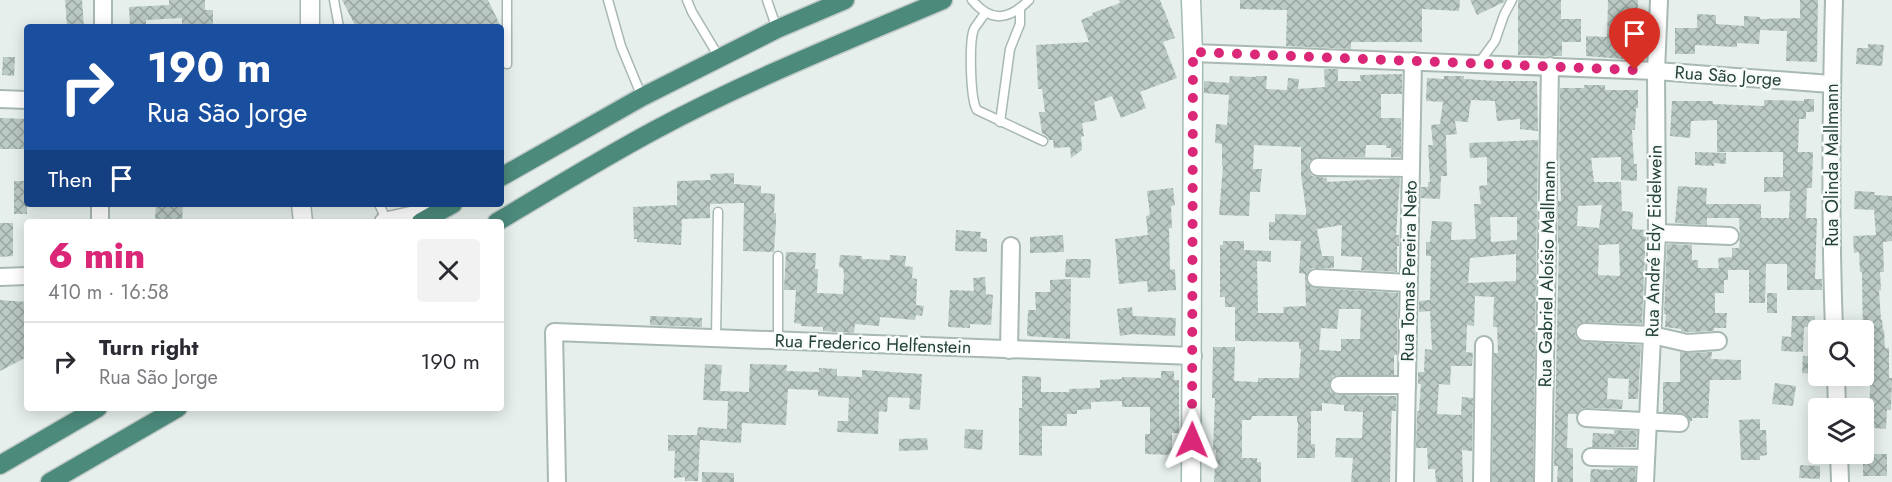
<!DOCTYPE html>
<meta charset="utf-8">
<style>
:root{--surface:#fff;--page:#f2f2f3;--text:#2b2b33;--muted:#7c7c81;--line:#e1e1e2;--accent:#db2777}
body{margin:0;font-family:Jost,sans-serif;background:var(--page);color:var(--text);height:100vh;display:flex;flex-direction:column;font-size:22px;white-space:nowrap}
*{box-sizing:border-box;margin:0}
p{font-size:20px;color:var(--muted)}
.icon{flex:none;width:33px;height:33px;fill:none;stroke:currentColor;stroke-width:2;stroke-linecap:round;stroke-linejoin:round}
.map{position:relative;flex:1;overflow:hidden}
.sheet{position:absolute;left:24px;top:219px;width:480px;height:192px;display:flex;flex-direction:column;background:var(--surface);border-radius:6px;box-shadow:0 3px 15px #0003}
.sheet>*{flex:none}
.top-card{position:absolute;left:24px;top:24px;width:480px;height:183px;border-radius:6px;box-shadow:0 3px 15px #0003;background:#1a4fa0;color:#fff;overflow:hidden}
.buttons{position:absolute;left:1808px;top:320px;display:grid;gap:12px}
.buttons a{display:grid;place-items:center;width:66px;height:66px;border-radius:6px;background:var(--surface);box-shadow:0 3px 15px #0003;font-size:30px}
.pin{position:absolute;display:grid;place-items:center;width:51px;height:51px;color:#fff;margin:-62px -26px;border-radius:50% 50% 50% 0;rotate:-45deg;box-shadow:0 0 6px #0007}
.pin .icon{rotate:45deg}
.me{position:absolute;width:66px;margin:-33px;rotate:1deg;stroke-linejoin:round;filter:drop-shadow(0 0 4px #0008)}
.turn{display:flex;align-items:center;gap:21px;height:126px;padding:0 24px;font-size:27px}
.turn .icon{width:78px;height:78px;stroke-width:2.5}
.turn b{display:block;font-size:42px;line-height:51px}
.then{display:flex;align-items:center;height:57px;padding:0 24px;background:#0003;gap:12px;font-size:22px}
.round{display:grid;place-items:center;flex:none;width:63px;height:63px;border-radius:6px;background:var(--page)}
.headline{display:flex;align-items:center;justify-content:space-between;height:102px;padding:0 24px}
h1{font-size:36px;font-weight:800;line-height:45px;color:var(--accent)}
ul{padding:0;list-style:none}
li{display:flex;align-items:center;gap:18px;height:78px;padding:0 24px;border-top:2px solid var(--line)}
li div{flex:1}
li b{display:block;font-size:22px}
li em{font-style:normal}
.map>svg:first-child{display:block}
</style>
<div class="map">
<svg width="1892" height="482" viewBox="0 0 1892 482">
<defs>
<pattern id="building-cross-hatch" width="8" height="8" patternUnits="userSpaceOnUse" patternTransform="scale(1.5)"><rect width="8" height="8" fill="#bbcac4"/><path d="M0 0l8 8M0 8l8-8" fill="none" stroke="#98a6a0"/></pattern>
</defs>
<rect width="100%" height="100%" fill="#e6efeb"/>
<g fill="url(#building-cross-hatch)" fill-rule="evenodd">
<polygon points="65,0 82,0 84,27 67,27"/>
<polygon points="169,0 205,0 205,10 213,10 213,27 182,27 182,18 146,20 146,26 130,27 129,7 169,5"/>
<polygon points="342,0 488,0 501,27 356,27"/>
<polygon points="1119,0 1160,0 1175,38 1163,42 1177,78 1140,92 1146,108 1121,118 1112,96 1094,102 1097,120 1082,123 1084,136 1081,137 1082,150 1071,158 1070,147 1054,148 1053,140 1049,140 1048,137 1042,133 1039,112 1045,112 1042,89 1038,89 1036,45 1089,42 1081,20 1093,15 1092,13 1120,3"/>
<polygon points="1240,0 1460,0 1459,11 1422,9 1422,42 1351,42 1351,49 1286,46 1287,10 1240,9"/>
<polygon points="1470,0 1505,0 1504,2 1477,15"/>
<polygon points="1518,0 1561,0 1561,19 1581,19 1581,42 1562,42 1562,56 1518,55"/>
<polygon points="1608,0 1638,0 1636,60 1586,56 1586,36 1607,37"/>
<polygon points="1800,0 1818,0 1817,62 1786,61 1787,31 1760,30 1759,44 1737,43 1737,47 1695,45 1695,54 1675,54 1675,28 1697,28 1697,14 1716,15 1716,24 1744,26 1744,16 1760,17 1760,19 1800,18"/>
<polygon points="1868,44 1884,45 1882,66 1856,64 1857,48 1868,48"/>
<polygon points="3,57 15,57 14,76 2,75"/>
<path d="M 1324,69 L 1338,69 L 1338,81 L 1361,81 L 1360,75 L 1402,74 L 1402,94 L 1381,94 L 1381,118 L 1401,118 L 1401,157 L 1391,157 L 1391,148 L 1386,148 L 1386,145 L 1366,145 L 1365,157 L 1318,157 L 1309,161 L 1308,166 L 1309,172 L 1312,176 L 1327,178 L 1327,182 L 1400,178 L 1396,235 L 1399,235 L 1399,246 L 1397,246 L 1397,272 L 1361,270 L 1362,257 L 1341,256 L 1342,225 L 1317,229 L 1322,256 L 1334,256 L 1334,268 L 1312,268 L 1308,272 L 1306,278 L 1310,286 L 1315,288 L 1398,293 L 1397,355 L 1394,355 L 1394,375 L 1338,375 L 1333,376 L 1329,384 L 1330,391 L 1338,395 L 1396,396 L 1396,411 L 1392,411 L 1391,425 L 1390,482 L 1351,482 L 1353,458 L 1335,457 L 1336,438 L 1362,438 L 1363,412 L 1344,411 L 1344,405 L 1322,403 L 1322,411 L 1311,411 L 1311,444 L 1315,444 L 1315,458 L 1297,458 L 1298,422 L 1297,422 L 1297,416 L 1252,416 L 1251,420 L 1242,420 L 1242,458 L 1257,458 L 1257,462 L 1261,462 L 1261,482 L 1214,482 L 1216,450 L 1213,450 L 1215,398 L 1212,398 L 1213,347 L 1235,347 L 1234,381 L 1258,382 L 1258,378 L 1299,378 L 1301,349 L 1299,349 L 1299,342 L 1235,341 L 1235,307 L 1225,307 L 1225,297 L 1220,297 L 1220,245 L 1223,245 L 1223,241 L 1244,241 L 1244,250 L 1271,251 L 1271,262 L 1257,261 L 1258,313 L 1284,313 L 1283,307 L 1306,306 L 1305,274 L 1299,273 L 1301,241 L 1269,240 L 1269,222 L 1275,222 L 1275,214 L 1306,215 L 1306,210 L 1301,175 L 1301,147 L 1254,145 L 1253,169 L 1262,169 L 1260,192 L 1250,192 L 1249,216 L 1219,215 L 1223,166 L 1222,166 L 1222,144 L 1215,143 L 1216,124 L 1227,125 L 1229,95 L 1204,93 L 1204,81 L 1229,83 L 1230,76 L 1256,77 L 1256,76 L 1267,76 L 1266,89 L 1287,90 L 1288,78 L 1299,79 L 1298,89 L 1325,87 ZM 1339,309 L 1361,309 L 1360,339 L 1341,339 L 1341,351 L 1319,350 L 1321,328 L 1337,329 Z"/>
<polygon points="1444,76 1464,76 1464,79 1497,81 1537,81 1538,131 1520,129 1520,119 1497,121 1495,101 1471,100 1468,122 1455,121 1457,134 1446,135 1447,176 1441,176 1440,199 1421,198 1421,187 1428,187 1428,182 1430,182 1428,145 1433,145 1431,125 1440,124 1443,102 1426,101 1427,78 1444,79"/>
<path d="M 1584,85 L 1605,85 L 1605,90 L 1638,90 L 1638,108 L 1636,108 L 1635,130 L 1632,130 L 1634,164 L 1637,164 L 1637,181 L 1621,180 L 1621,157 L 1591,158 L 1594,182 L 1621,182 L 1622,211 L 1633,212 L 1632,229 L 1646,230 L 1642,324 L 1585,322 L 1577,326 L 1575,332 L 1576,337 L 1584,342 L 1641,345 L 1638,399 L 1628,399 L 1629,379 L 1608,378 L 1607,399 L 1623,400 L 1622,409 L 1586,408 L 1581,409 L 1577,414 L 1568,414 L 1567,448 L 1573,448 L 1573,482 L 1557,482 L 1558,466 L 1554,466 L 1559,244 L 1558,244 L 1558,201 L 1561,201 L 1559,147 L 1560,88 L 1584,88 ZM 1602,205 L 1599,228 L 1577,226 L 1578,206 ZM 1619,244 L 1620,276 L 1598,275 L 1599,245 Z"/>
<polygon points="1804,99 1814,99 1814,112 1806,112 1806,119 1799,119 1798,152 1813,152 1812,188 1807,188 1806,218 1817,218 1815,279 1822,279 1822,290 1787,290 1787,264 1766,264 1765,303 1749,303 1749,270 1728,270 1728,280 1724,280 1724,293 1715,293 1715,313 1727,313 1726,328 1714,328 1714,331 1688,332 1681,331 1681,329 1665,327 1666,314 1664,314 1667,244 1692,245 1692,260 1698,260 1698,268 1719,268 1718,258 1732,257 1732,248 1739,248 1740,237 1739,218 1707,218 1707,225 1675,223 1678,186 1707,188 1706,204 1761,204 1761,218 1789,218 1790,191 1764,192 1764,177 1783,177 1783,152 1717,152 1717,120 1691,121 1690,138 1670,136 1672,101 1713,101 1713,104 1764,106 1764,100 1804,101"/>
<polygon points="0,118 27,119 27,149 0,149"/>
<path d="M 1538,140 L 1533,482 L 1492,482 L 1494,353 L 1498,353 L 1497,327 L 1493,327 L 1494,297 L 1475,296 L 1474,326 L 1467,325 L 1466,352 L 1473,353 L 1472,366 L 1451,366 L 1450,385 L 1439,384 L 1437,414 L 1461,415 L 1462,397 L 1473,398 L 1472,451 L 1462,450 L 1463,482 L 1436,482 L 1435,469 L 1428,469 L 1427,448 L 1416,448 L 1417,411 L 1419,411 L 1421,384 L 1418,384 L 1418,372 L 1424,372 L 1425,349 L 1432,350 L 1430,311 L 1419,312 L 1419,301 L 1430,300 L 1431,256 L 1426,256 L 1426,242 L 1430,242 L 1432,221 L 1452,222 L 1451,240 L 1476,239 L 1474,204 L 1481,204 L 1479,186 L 1487,185 L 1487,157 L 1470,158 L 1469,143 ZM 1490,217 L 1517,217 L 1517,240 L 1491,242 ZM 1516,254 L 1516,281 L 1468,283 L 1470,258 Z"/>
<polygon points="1695,152 1726,153 1726,164 1714,163 1714,166 1695,165"/>
<polygon points="734,173 734,184 761,186 761,193 775,194 774,213 776,213 776,222 774,251 773,252 743,251 744,203 710,204 710,218 682,219 681,245 637,242 637,239 634,239 633,207 677,205 677,181 711,180 710,174"/>
<rect x="14" y="181" width="13" height="33"/>
<polygon points="1173,188 1175,205 1171,206 1172,228 1169,228 1170,270 1175,269 1176,290 1148,292 1147,281 1119,284 1115,239 1148,235 1146,216 1150,215 1147,191"/>
<polygon points="1855,191 1875,192 1874,195 1892,196 1892,241 1883,242 1884,272 1880,272 1881,290 1879,291 1881,320 1882,320 1883,330 1884,330 1885,348 1889,348 1889,378 1892,378 1891,410 1887,410 1886,429 1863,427 1863,410 1869,411 1871,367 1869,367 1869,345 1863,345 1862,272 1860,272 1859,252 1854,253 1853,236 1876,235 1874,210 1854,209"/>
<polygon points="156,204 183,204 182,221 155,220"/>
<polygon points="0,223 13,223 13,256 0,257"/>
<polygon points="956,230 981,232 980,238 987,239 987,252 955,251"/>
<polygon points="1063,235 1064,252 1030,253 1030,237"/>
<polygon points="786,252 816,253 815,269 818,269 817,293 843,294 844,274 843,268 839,267 840,255 862,256 862,259 890,260 890,255 906,256 905,266 913,267 912,278 917,279 916,305 924,306 922,316 916,315 915,320 880,317 879,326 855,324 854,333 823,331 823,327 801,326 801,324 794,323 796,290 784,290"/>
<polygon points="1066,259 1091,259 1090,278 1065,277"/>
<polygon points="985,277 986,294 993,295 991,325 970,324 970,328 948,327 950,290 974,291 973,278"/>
<polygon points="1071,279 1070,339 1027,336 1028,310 1036,310 1035,292 1050,292 1050,280"/>
<rect x="1767" y="293" width="10" height="20"/>
<polygon points="0,300 27,302 27,357 0,371"/>
<polygon points="1132,307 1133,316 1176,318 1175,336 1132,334 1120,336 1117,309"/>
<polygon points="650,316 702,318 702,327 650,325"/>
<polygon points="1792,316 1815,316 1815,327 1804,327 1803,352 1781,351 1782,336 1791,337"/>
<polygon points="1680,352 1688,353 1712,352 1711,359 1741,360 1741,380 1710,380 1708,418 1692,418 1692,421 1690,421 1685,414 1663,412 1663,382 1680,382"/>
<polygon points="1803,356 1818,357 1818,374 1802,373"/>
<polygon points="705,364 722,365 720,391 749,392 750,364 787,365 786,371 819,372 819,368 837,369 837,376 862,377 862,370 922,374 920,410 909,409 910,398 888,397 887,412 879,411 878,434 837,432 838,421 848,421 849,398 818,396 818,390 788,389 786,425 742,423 741,443 700,440 698,481 685,481 685,477 674,478 675,451 668,451 668,435 697,435 698,427 727,429 728,401 703,400"/>
<polygon points="1161,371 1174,371 1174,380 1179,380 1179,433 1172,433 1172,455 1145,454 1145,434 1150,434 1150,407 1122,407 1122,401 1091,402 1091,409 1077,410 1077,414 1067,414 1067,426 1042,426 1042,456 1019,455 1019,408 1022,408 1022,376 1041,377 1041,392 1069,392 1069,389 1100,388 1100,380 1122,379 1122,377 1161,378"/>
<polygon points="1775,383 1796,386 1793,406 1772,404"/>
<polygon points="1760,419 1760,430 1766,430 1767,455 1760,456 1760,460 1741,460 1739,420"/>
<polygon points="965,429 983,430 982,450 964,448"/>
<polygon points="1614,430 1637,431 1636,447 1592,447 1593,433 1614,434"/>
<polygon points="927,438 928,450 899,451 899,439"/>
<rect x="1863" y="454" width="24" height="22"/>
<polygon points="1800,465 1820,466 1820,479 1799,478"/>
<polygon points="1613,468 1635,468 1635,482 1590,482 1591,469 1613,470"/>
<polygon points="702,472 734,473 734,482 702,482"/>
</g>
<g fill="none" stroke-linecap="round" stroke-linejoin="round">
<g stroke="#a8b8b2" stroke-width="11">
<g id="service">
<polyline points="334,0 339,27"/>
<polyline points="507,0 507,64"/>
<polyline points="608,0 621,46 642,97"/>
<polyline points="687,0 692,12 719,57"/>
<polyline points="767,0 777,29"/>
<path d="M 972,0 C 991,23 1009,20 1029,0"/>
<path d="M 985,13 C 982,18 977,24 974,29 C 969,41 970,99 977,110 L 1043,141"/>
<polyline points="1479,63 1495,41 1504,15 1512,0"/>
<polyline points="1000,122 1010,49 1020,24 1020,8"/>
<polyline points="379,204 387,221"/>
<polyline points="716,339 718,212"/>
<polyline points="778,341 778,256"/>
</g>
</g>
<g stroke="#a8b8b2" stroke-width="20">
<g id="minor">
<polyline points="103,27 103,0"/>
<polyline points="1193,53 1656,71 1831,84"/>
<polyline points="0,99 27,100"/>
<polyline points="1318,167 1410,168"/>
<polyline points="100,222 100,204"/>
<polyline points="1657,233 1730,236"/>
<polyline points="0,277 27,276"/>
<polyline points="1316,278 1408,283"/>
<path d="M 1834,330 C 1830,220 1831,110 1834,0"/>
<polyline points="1585,332 1652,335 1687,343 1718,341"/>
<polyline points="1009,350 1011,246"/>
<polyline points="1836,375 1837,408"/>
<polyline points="1339,385 1407,385"/>
<polyline points="1586,418 1680,423"/>
<polyline points="1839,453 1840,482"/>
<polyline points="1591,457 1646,458"/>
<polyline points="557,482 554,332 1193,356"/>
<polyline points="1405,482 1413,61"/>
<polyline points="1482,482 1484,345"/>
<polyline points="1543,482 1550,66"/>
<polyline points="1645,482 1657,233 1656,71 1659,0"/>
</g>
</g>
<g stroke="#a8b8b2" stroke-width="21">
<g id="tertiary">
<polyline points="310,0 310,27"/>
<polyline points="301,204 303,222"/>
<polyline points="384,222 438,210"/>
</g>
</g>
<g stroke="#a4bbb3" stroke-width="21">
<polyline id="secondary" points="1191,0 1193,53 1191,482"/>
</g>
<g stroke="#c2cac8" stroke-width="21">
<g id="trunk">
<polyline points="501,177 642,97 777,29 845,0"/>
<polyline points="421,222 453,204"/>
<path d="M 497,222 C 549,191 601,159 655,130 C 748,80 847,41 943,0"/>
<polyline points="0,465 98,408"/>
<polyline points="50,482 178,408"/>
</g>
</g>
<use href="#service" stroke="#fff" stroke-width="8"/>
<use href="#minor" stroke="#fff" stroke-width="16"/>
<use href="#tertiary" stroke="#fff" stroke-width="18"/>
<use href="#secondary" stroke="#fff" stroke-width="18"/>
<use href="#trunk" stroke="#4c8a7c" stroke-width="18"/>
</g>
<g fill="none" stroke-linecap="round" stroke-linejoin="round">
<polyline stroke="#db2777" stroke-width="10" stroke-dasharray="0 18" points="1192,440 1193,52 1635,70"/>
</g>
<g text-anchor="middle" stroke-width="5" stroke-linejoin="round" paint-order="stroke">
<g font-size="18" fill="#24423a" stroke="#f7fbf9">
<text transform="translate(1728 76) rotate(4)" y="6">Rua São Jorge</text>
<text transform="translate(1832 165) rotate(-90)" y="6">Rua Olinda Mallmann</text>
<text transform="translate(1654 241) rotate(-89)" y="6">Rua André Edy Eidelwein</text>
<text transform="translate(1409 271) rotate(-89)" y="6">Rua Tomas Pereira Neto</text>
<text transform="translate(1547 274) rotate(-89)" y="6">Rua Gabriel Aloísio Mallmann</text>
<text transform="translate(873 344) rotate(2)" y="6">Rua Frederico Helfenstein</text>
</g>
</g>
</svg>
<div class="buttons">
<a><svg class="icon" aria-label="search" viewBox="0 0 24 24"><circle cx="10" cy="10" r="6"/><path d="M15 15l6 6"/></svg></a>
<a><svg class="icon" aria-label="layers" viewBox="0 0 24 24"><path d="M12 4l9 5-9 5-9-5zM3 14l9 5 9-5"/></svg></a>
</div>
<div class="pin" style="left:1635px;top:70px;background:#d93025"><svg class="icon" aria-label="arrive" viewBox="0 0 24 24"><path d="M6 21V4h12l-3 4 3 4H6"/></svg></div>
<svg class="me" style="left:1192px;top:440px" viewBox="-20 -20 40 40"><path d="M0-17L14 15 0 8-14 15z" fill="#db2777" stroke="#fff" stroke-width="4"/></svg>
<div class="top-card">
<div class="turn"><svg class="icon" aria-label="right" viewBox="0 0 24 24"><path d="M7 20v-9h11M14 6l5 5-5 5"/></svg><div><b>190 m</b>Rua São Jorge</div></div>
<div class="then">Then<svg class="icon" aria-label="arrive" viewBox="0 0 24 24"><path d="M6 21V4h12l-3 4 3 4H6"/></svg></div>
</div>
<section class="sheet">
<div class="headline"><div><h1>6 min</h1><p>410 m · 16:58</p></div><a class="round"><svg class="icon" aria-label="close" viewBox="0 0 24 24"><path d="M6 6l12 12M18 6L6 18"/></svg></a></div>
<ul>
<li><svg class="icon" aria-label="right" viewBox="0 0 24 24"><path d="M7 20v-9h11M14 6l5 5-5 5"/></svg><div><b>Turn right</b><p>Rua São Jorge</p></div><em>190 m</em></li>
</ul>
</section>
</div>
